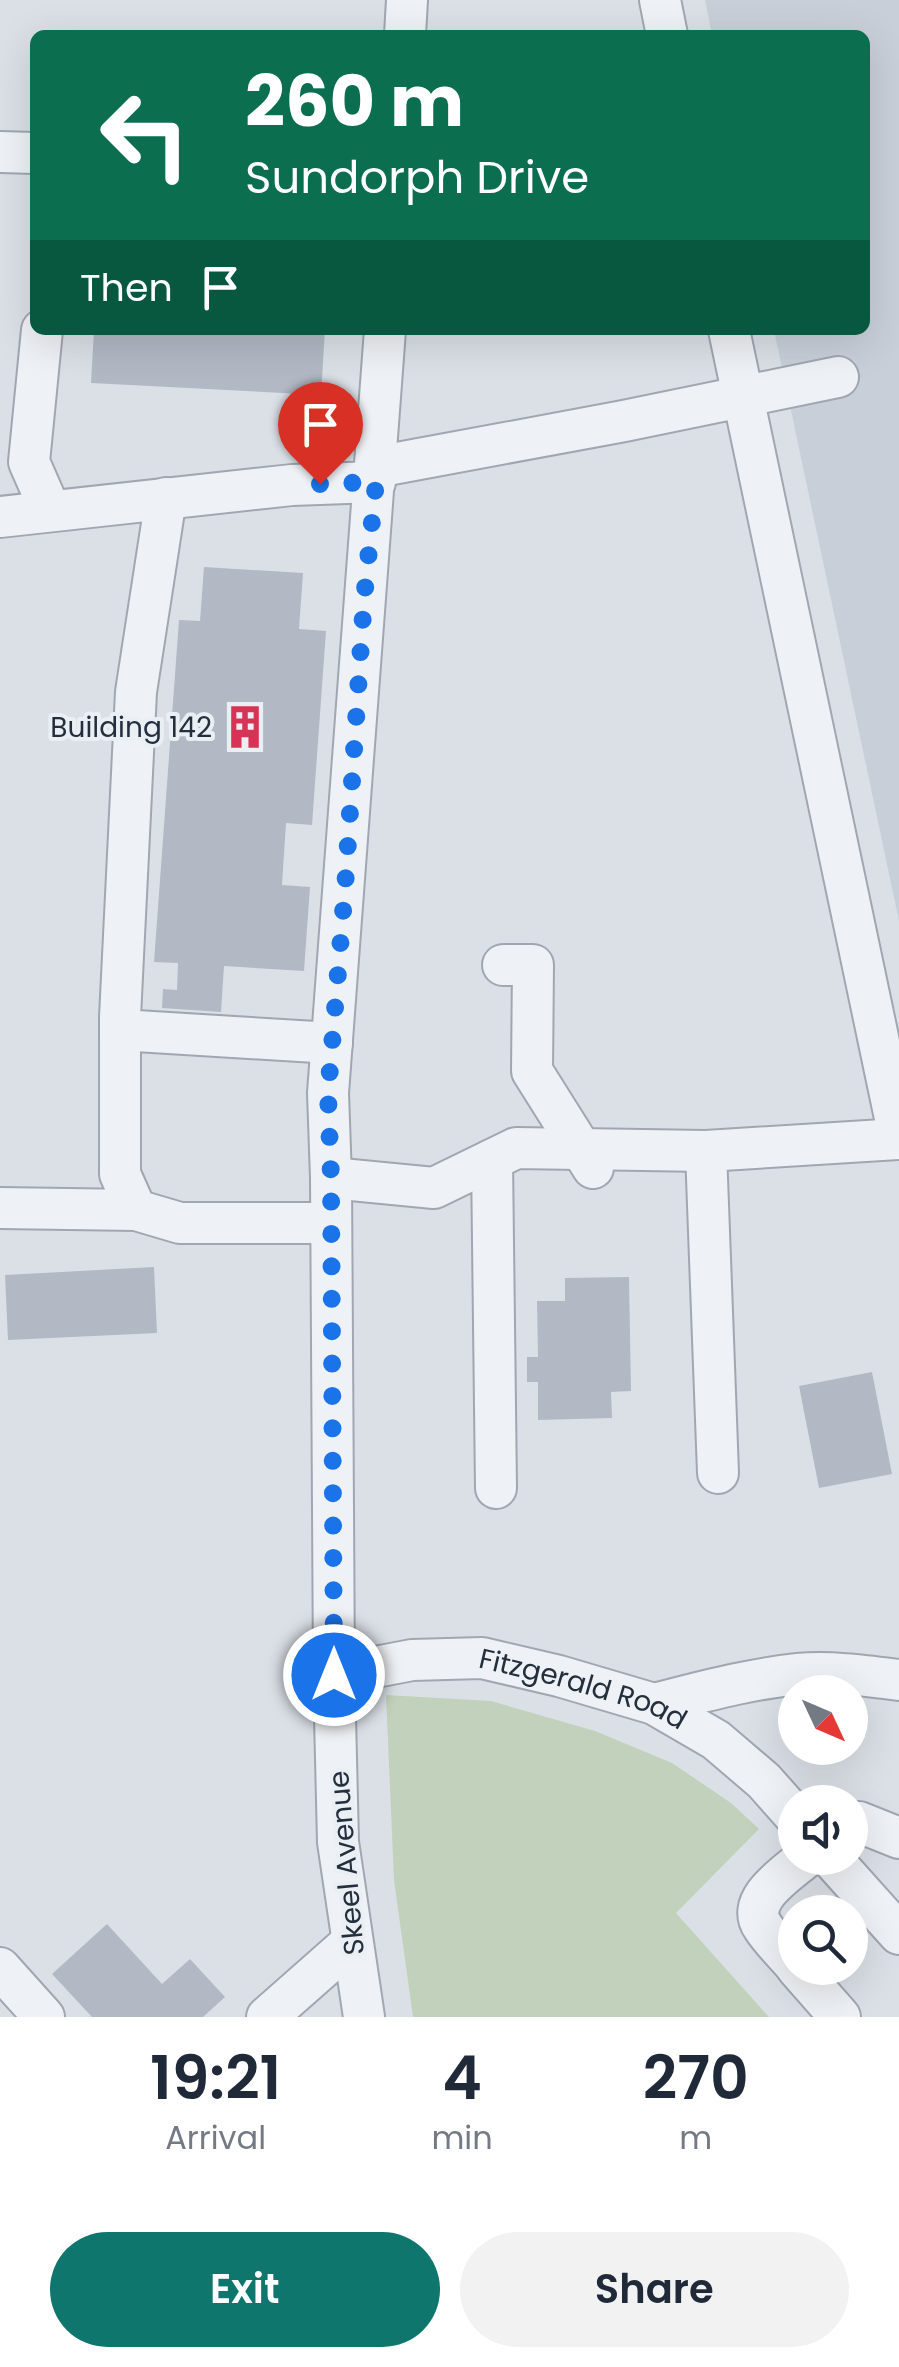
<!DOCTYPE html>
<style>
:root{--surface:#fff;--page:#f2f2f3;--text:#1f2937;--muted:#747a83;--accent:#0f766e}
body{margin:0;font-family:Poppins,sans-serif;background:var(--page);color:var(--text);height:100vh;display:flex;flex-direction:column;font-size:38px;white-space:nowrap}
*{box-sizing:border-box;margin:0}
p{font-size:32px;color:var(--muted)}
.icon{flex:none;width:55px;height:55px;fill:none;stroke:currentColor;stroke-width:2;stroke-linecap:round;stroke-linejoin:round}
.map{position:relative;height:2017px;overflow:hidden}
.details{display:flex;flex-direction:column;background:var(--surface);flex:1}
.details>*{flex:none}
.banner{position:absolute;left:30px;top:30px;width:840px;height:305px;border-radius:15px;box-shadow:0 10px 40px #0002;background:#0b6e4f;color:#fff;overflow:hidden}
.needle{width:65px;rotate:134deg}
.tools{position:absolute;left:778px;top:1675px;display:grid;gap:20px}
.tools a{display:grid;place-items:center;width:90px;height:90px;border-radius:50%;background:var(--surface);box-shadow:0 10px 40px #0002;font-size:50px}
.pin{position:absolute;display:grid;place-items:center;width:85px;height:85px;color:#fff;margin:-102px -42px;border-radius:50% 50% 50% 0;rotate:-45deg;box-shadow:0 0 10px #0007}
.pin .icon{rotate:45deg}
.me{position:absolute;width:110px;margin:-55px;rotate:0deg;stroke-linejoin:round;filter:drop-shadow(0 0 8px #0008)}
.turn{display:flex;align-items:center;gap:35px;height:210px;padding:0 50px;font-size:45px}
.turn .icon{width:130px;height:130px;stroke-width:2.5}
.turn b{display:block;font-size:70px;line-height:85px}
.then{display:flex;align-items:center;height:95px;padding:0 50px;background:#0003;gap:20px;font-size:38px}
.eta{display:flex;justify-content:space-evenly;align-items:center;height:170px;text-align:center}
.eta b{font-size:60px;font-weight:600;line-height:70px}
.button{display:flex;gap:20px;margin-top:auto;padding:20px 50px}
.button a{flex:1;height:115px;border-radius:60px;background:var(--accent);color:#fff;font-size:40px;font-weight:600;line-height:115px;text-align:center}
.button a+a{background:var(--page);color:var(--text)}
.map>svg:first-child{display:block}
</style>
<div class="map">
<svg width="899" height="2017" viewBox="0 0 899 2017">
<rect width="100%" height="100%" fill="#dbe0e7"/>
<polygon fill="#c9cfd9" points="705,0 899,0 899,921 774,330 865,330 865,35 712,35"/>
<polygon fill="#c2d1bb" points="386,1695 491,1701 595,1731 672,1763 731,1803 759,1829 676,1913 769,2017 413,2017 394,1880"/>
<g fill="#b2b9c4">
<polygon points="94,330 325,330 321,395 91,383"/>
<polygon points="204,567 303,573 299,629 326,631 312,825 286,823 282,885 310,887 304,971 224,966 221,1012 162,1008 163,989 177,990 178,963 154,962 179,620 200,621"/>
<polygon points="154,1267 157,1333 8,1340 5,1275"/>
<polygon points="629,1277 631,1391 611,1392 612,1418 538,1420 538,1382 527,1382 527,1357 538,1357 537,1301 565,1301 565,1278"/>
<polygon points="872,1372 892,1474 819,1488 799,1386"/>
<polygon points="107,1924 162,1984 190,1959 225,1997 203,2017 92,2017 52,1974"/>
</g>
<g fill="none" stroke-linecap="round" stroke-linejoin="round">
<g stroke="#a0a7b1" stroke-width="44">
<g id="minor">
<polyline points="660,0 667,35"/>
<polyline points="405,35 407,0"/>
<polyline points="0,152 35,153"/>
<polyline points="42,330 29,462 50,510"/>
<polyline points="729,330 899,1137"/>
<polyline points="376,467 624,421 838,377"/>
<polyline points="166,498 136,692 120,1017 120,1174 136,1210 180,1223 331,1223"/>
<polyline points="0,517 292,485 375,482"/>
<polyline points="503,965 533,965 532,1071 593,1168"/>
<polyline points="120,1030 332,1043"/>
<polyline points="706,1151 718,1473"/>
<polyline points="492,1160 496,1488"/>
<polyline points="331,1178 434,1188 516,1148 706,1151 899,1139"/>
<polyline points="0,1208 136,1210"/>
<path id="s1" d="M 334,1675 L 412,1660 L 482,1658 L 559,1676 L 654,1704 L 716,1740 L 764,1781 L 795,1816"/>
<path d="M 654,1704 C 702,1692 749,1679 798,1674 C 831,1671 867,1676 899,1680"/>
<polyline points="850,1824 859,1822 899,1838"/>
<polyline points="831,1858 899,1934"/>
<path d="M 795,1965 C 785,1953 772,1941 763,1927 C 744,1900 787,1874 805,1858"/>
<polyline points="0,1968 44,2017"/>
<polyline points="797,1968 840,2017"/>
<polyline points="267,2017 352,1942"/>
<polyline points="364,2017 338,1842 334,1675 331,1178 328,1093 385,330"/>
</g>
</g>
<use href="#minor" stroke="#eef1f5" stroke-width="40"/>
</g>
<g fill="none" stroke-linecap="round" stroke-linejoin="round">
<polyline stroke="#1a73e8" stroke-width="18" stroke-dasharray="0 32.4" points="320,484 376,482 364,599 345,888 328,1093 331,1178 334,1675"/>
</g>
<defs>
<g id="building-bare" transform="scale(3.45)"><path d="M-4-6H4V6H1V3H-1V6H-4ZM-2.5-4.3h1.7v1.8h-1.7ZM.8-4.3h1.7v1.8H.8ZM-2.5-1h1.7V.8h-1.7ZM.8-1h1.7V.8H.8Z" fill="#d83356" stroke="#eaeff4" stroke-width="2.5" paint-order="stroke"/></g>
</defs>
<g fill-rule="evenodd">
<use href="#building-bare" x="245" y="727"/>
</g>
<g text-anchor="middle" stroke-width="8" stroke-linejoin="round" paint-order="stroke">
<g font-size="28" fill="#242f3e" stroke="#eaeff4" text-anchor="end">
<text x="212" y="737">Building 142</text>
</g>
<g font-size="28" fill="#242f3e" stroke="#eaeff4">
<text dy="10" stroke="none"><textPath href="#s1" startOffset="255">Fitzgerald Road</textPath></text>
<text transform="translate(346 1863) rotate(-95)" y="10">Skeel Avenue</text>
</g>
</g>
</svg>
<div class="tools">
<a><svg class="needle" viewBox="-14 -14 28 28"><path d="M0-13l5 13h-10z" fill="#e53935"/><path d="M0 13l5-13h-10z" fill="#747a83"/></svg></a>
<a><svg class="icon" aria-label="sound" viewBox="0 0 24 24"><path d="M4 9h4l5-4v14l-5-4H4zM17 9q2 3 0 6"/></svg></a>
<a><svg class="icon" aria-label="search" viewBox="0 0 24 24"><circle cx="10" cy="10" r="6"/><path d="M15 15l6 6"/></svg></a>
</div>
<div class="pin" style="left:320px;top:484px;background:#d93025"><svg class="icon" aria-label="arrive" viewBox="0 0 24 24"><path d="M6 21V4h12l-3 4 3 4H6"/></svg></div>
<svg class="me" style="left:334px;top:1675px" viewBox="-20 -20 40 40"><circle r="17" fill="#1a73e8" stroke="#fff" stroke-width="3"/><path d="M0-11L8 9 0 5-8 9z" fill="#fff"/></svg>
<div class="banner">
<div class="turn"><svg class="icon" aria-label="left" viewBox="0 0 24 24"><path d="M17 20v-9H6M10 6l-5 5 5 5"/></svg><div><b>260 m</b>Sundorph Drive</div></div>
<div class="then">Then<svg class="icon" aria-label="arrive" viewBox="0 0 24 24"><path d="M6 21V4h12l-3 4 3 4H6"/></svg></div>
</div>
</div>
<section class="details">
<div class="eta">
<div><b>19:21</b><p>Arrival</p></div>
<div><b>4</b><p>min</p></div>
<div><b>270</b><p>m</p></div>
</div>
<div class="button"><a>Exit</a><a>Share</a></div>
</section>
